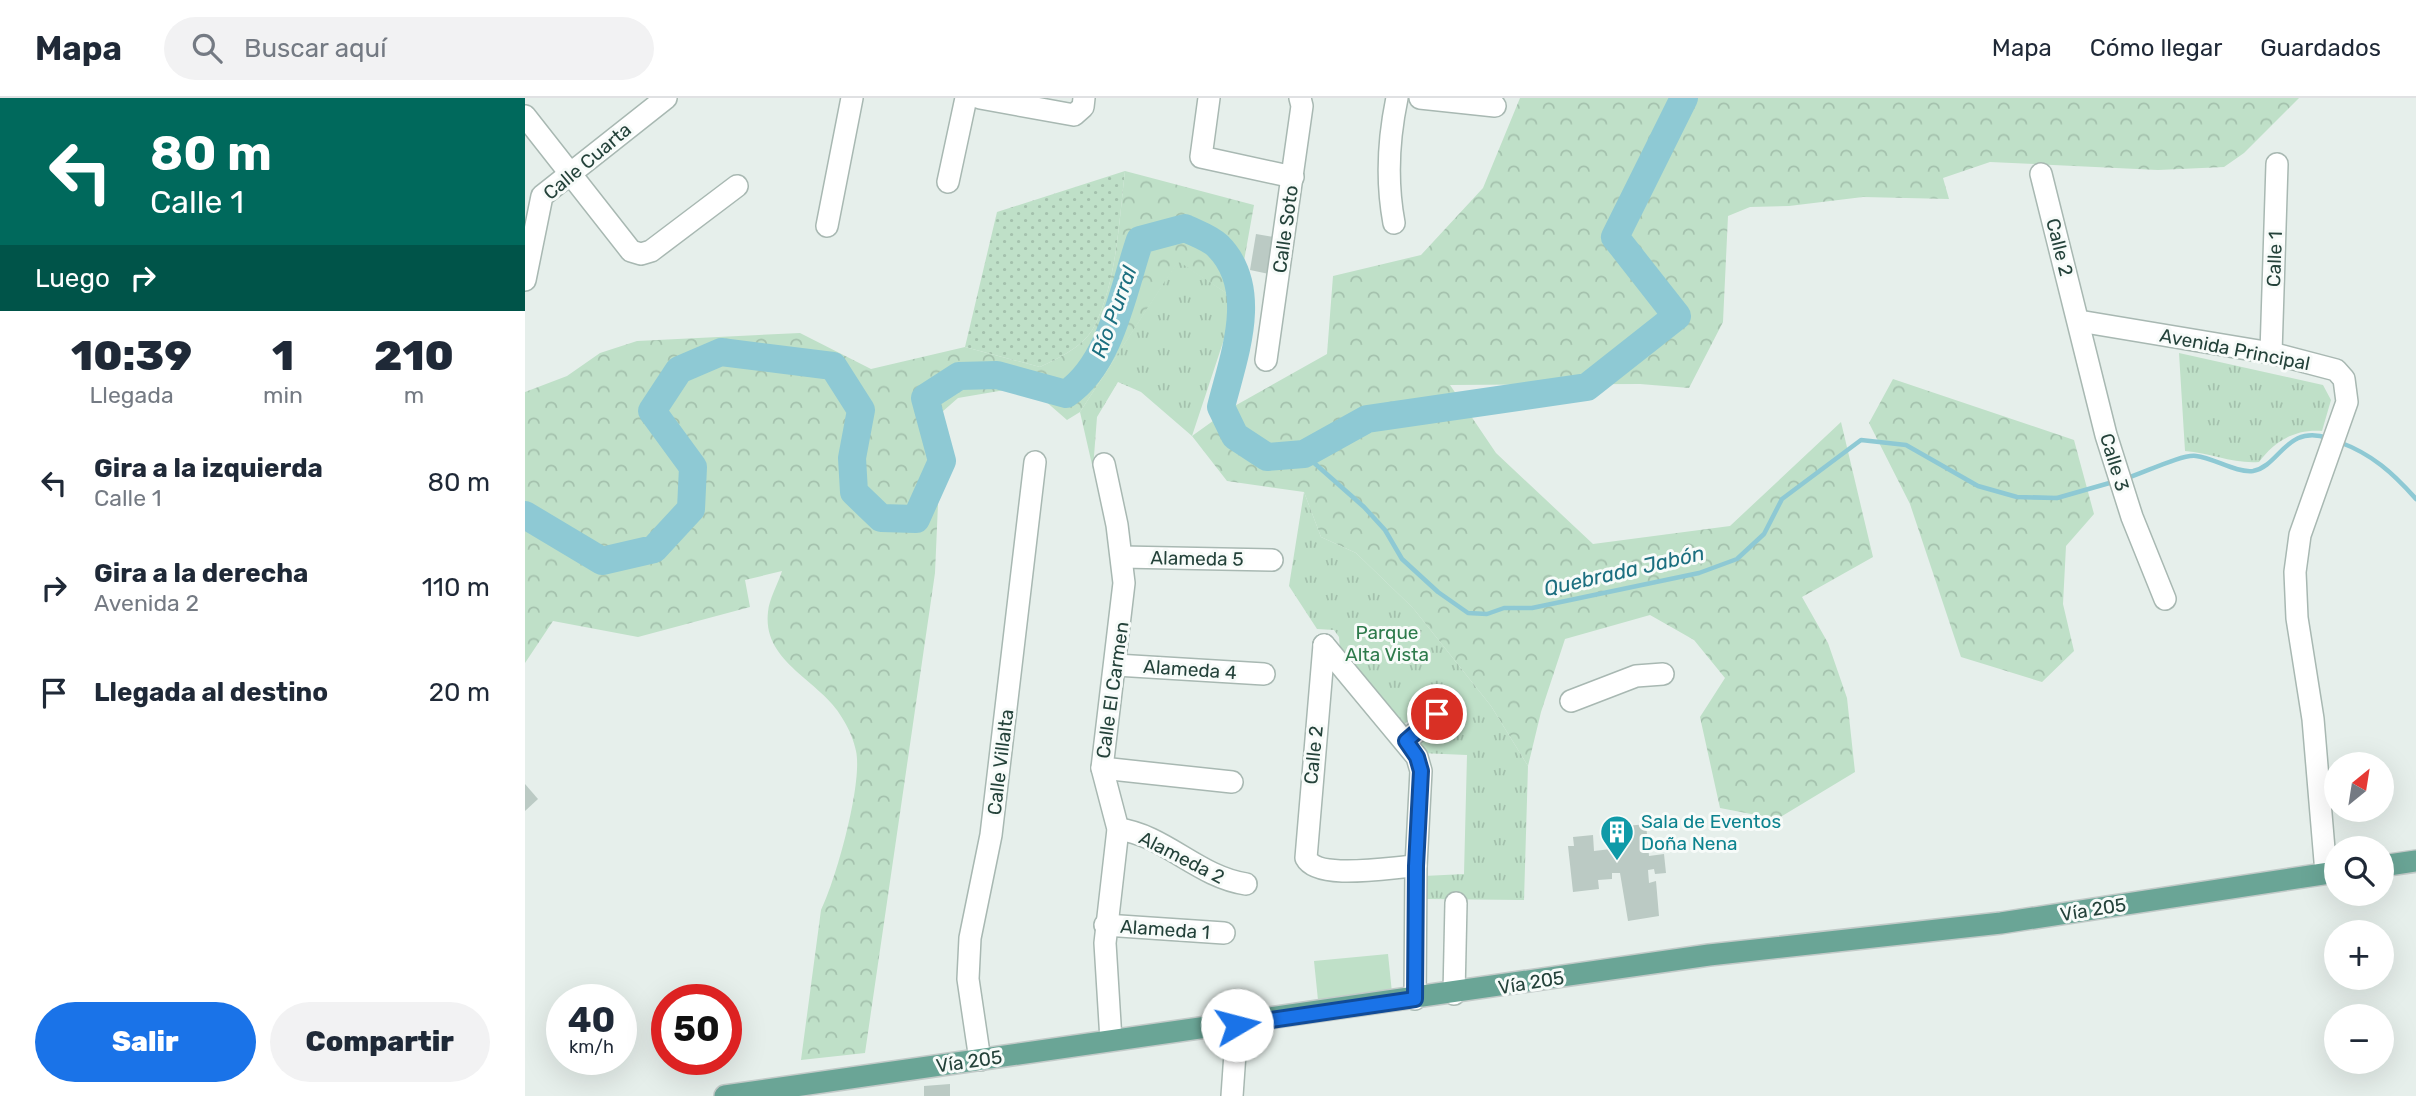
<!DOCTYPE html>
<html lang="es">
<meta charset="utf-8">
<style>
:root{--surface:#fff;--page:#f2f2f3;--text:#1f2937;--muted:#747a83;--line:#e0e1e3;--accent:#1a73e8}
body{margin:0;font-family:Rubik,sans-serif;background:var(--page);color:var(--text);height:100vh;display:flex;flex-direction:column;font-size:26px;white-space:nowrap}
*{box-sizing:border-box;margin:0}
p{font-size:23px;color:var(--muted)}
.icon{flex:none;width:38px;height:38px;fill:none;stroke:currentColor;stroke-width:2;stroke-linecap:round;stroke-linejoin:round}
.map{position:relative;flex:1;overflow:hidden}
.drawer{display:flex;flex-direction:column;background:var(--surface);width:525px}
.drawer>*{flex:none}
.top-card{background:#00695c;color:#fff;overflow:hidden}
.needle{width:46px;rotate:30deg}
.controls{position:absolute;left:1799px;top:654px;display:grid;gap:14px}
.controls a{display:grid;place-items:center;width:70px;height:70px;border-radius:50%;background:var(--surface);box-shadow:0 7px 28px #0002;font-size:35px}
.speed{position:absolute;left:21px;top:886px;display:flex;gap:14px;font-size:35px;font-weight:700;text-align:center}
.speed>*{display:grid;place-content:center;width:91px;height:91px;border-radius:50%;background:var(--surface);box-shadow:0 7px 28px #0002;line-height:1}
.speed small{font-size:18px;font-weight:400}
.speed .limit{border:10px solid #d22;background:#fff;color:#111}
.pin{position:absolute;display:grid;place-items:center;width:60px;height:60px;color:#fff;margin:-30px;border:4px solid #fff;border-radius:50%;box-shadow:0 2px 7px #0007}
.me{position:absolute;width:77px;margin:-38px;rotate:82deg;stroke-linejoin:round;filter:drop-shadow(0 0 5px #0008)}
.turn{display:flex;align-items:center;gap:24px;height:147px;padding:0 35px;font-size:32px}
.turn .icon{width:91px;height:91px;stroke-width:2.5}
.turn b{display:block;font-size:49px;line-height:60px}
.then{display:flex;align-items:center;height:66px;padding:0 35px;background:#0003;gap:14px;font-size:26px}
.eta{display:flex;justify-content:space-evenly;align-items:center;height:119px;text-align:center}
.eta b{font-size:42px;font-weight:800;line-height:49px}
.primary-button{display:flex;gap:14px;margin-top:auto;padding:14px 35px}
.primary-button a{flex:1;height:80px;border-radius:42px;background:var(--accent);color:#fff;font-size:28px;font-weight:800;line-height:80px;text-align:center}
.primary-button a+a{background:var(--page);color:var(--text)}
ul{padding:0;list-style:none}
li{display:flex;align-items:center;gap:21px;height:105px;padding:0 35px}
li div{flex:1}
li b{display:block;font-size:26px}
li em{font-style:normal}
header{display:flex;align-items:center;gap:42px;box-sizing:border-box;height:98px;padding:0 35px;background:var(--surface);border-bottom:2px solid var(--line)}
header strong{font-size:33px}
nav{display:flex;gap:38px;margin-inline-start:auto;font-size:24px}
.search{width:490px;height:63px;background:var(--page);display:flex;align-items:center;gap:18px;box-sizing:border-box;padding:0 24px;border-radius:38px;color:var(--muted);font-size:26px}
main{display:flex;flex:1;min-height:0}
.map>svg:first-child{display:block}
</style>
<header>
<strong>Mapa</strong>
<div class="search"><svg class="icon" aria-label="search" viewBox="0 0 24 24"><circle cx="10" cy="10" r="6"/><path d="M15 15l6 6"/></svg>Buscar aquí</div>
<nav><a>Mapa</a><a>Cómo llegar</a><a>Guardados</a></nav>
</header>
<main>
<section class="drawer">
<div class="top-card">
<div class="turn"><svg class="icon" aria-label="left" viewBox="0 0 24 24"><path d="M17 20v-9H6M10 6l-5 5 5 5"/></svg><div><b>80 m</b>Calle 1</div></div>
<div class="then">Luego<svg class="icon" aria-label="right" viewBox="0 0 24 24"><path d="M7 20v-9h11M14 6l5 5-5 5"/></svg></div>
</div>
<div class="eta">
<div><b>10:39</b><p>Llegada</p></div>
<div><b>1</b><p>min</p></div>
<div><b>210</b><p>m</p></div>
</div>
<ul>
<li><svg class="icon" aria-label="left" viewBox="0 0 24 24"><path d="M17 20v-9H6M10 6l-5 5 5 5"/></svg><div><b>Gira a la izquierda</b><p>Calle 1</p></div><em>80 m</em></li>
<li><svg class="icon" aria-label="right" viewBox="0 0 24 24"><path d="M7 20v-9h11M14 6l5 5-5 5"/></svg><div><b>Gira a la derecha</b><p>Avenida 2</p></div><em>110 m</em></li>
<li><svg class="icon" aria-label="arrive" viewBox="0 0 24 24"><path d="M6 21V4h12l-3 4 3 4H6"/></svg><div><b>Llegada al destino</b></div><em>20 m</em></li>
</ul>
<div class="primary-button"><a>Salir</a><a>Compartir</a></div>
</section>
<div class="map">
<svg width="1891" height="998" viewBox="0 0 1891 998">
<defs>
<pattern id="grass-dots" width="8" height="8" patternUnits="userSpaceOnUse" patternTransform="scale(1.75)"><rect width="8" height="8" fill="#bfe0c8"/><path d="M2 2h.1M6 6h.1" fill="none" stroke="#a4c1ad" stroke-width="1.8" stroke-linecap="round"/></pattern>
<pattern id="forest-crowns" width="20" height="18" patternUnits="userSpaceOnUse" patternTransform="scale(1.75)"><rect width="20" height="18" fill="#bfe0c8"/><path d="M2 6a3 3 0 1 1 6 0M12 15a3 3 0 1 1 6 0" fill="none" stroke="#a4c1ad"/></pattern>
<pattern id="park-tufts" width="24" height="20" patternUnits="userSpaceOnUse" patternTransform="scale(1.75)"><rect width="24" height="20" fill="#bfe0c8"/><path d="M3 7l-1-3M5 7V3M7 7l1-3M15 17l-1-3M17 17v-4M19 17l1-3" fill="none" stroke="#a4c1ad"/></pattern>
</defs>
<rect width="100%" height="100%" fill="#e6efeb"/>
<path fill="url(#grass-dots)" d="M 600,73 C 594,122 592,182 570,227 C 560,248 534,260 515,269 L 440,249 L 472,114 Z"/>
<g fill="url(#forest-crowns)">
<polygon points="995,0 1774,0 1719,55 1699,69 1633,72 1465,64 1418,80 1424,101 1338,99 1264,108 1225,109 1203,118 1198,224 1164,290 1115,286 925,287 971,355 1068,446 1205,428 1316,324 1348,459 1277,499 1303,545 1322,600 1330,674 1252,721 1195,710 1175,619 1200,580 1169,542 1125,517 1040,541 1016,614 1003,668 966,608 888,510 831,455 796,439 779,394 702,383 667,338 706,310 802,256 808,178 896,157 958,90"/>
<path d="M 600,73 L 729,107 L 712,202 L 653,164 L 555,314 L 542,322 L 503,288 L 433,300 L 417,314 L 410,475 L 340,955 L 276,962 L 296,812 C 311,782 338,685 331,653 C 329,643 324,631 319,623 C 299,583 237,566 243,514 C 244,501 253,486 257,473 L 220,482 L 225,509 L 113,539 L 28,523 L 0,565 L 0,294 L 42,278 L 75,255 L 112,243 L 275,235 L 346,271 L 440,249 L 515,269 C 534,260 560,248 570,227 C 592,182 594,122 600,73 Z"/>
<polygon points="1368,281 1549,342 1569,416 1541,448 1538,506 1549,553 1517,584 1436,559 1385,406 1344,325"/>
</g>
<g fill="url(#park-tufts)">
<polygon points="653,163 712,202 667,338 616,294 593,284 572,319 568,371 555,314"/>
<path d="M 1654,255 L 1798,287 L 1806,302 L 1797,333 C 1770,331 1750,343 1734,364 C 1709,366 1685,355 1660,353 Z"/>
<polygon points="779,394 796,439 831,455 888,510 966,608 1003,668 999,802 900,801 899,778 939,776 942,657 895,655 890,645 923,620 908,602 876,629 815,553 814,539 809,532 792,531 764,488"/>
</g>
<polygon fill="#bfe0c8" points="863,856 867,895 793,902 789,863"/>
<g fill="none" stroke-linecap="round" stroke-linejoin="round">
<g stroke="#8ec9d4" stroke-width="4.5">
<path d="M 1814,344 C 1847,356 1868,375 1891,401"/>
<polyline points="779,356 839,409 860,432 877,461 913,494 943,515 962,516 979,510 1007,510 1174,475 1212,461 1239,436 1257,401 1336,342 1381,347 1453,388 1492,399 1532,400 1588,384"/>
<path d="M 1599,381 C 1617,376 1656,356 1671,358 C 1689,360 1711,375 1728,373 C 1755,368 1761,326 1803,340"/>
</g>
<path stroke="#8ec9d4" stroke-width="28" d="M 0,417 L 77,463 L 129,451 L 166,411 L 168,369 L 127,313 L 154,272 L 196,254 L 308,268 L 336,312 L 327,360 L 329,394 L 356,420 L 391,421 L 417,363 L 400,300 L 434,278 L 472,277 L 541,296 C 586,266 598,192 615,142 L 660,130 C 670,135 685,140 693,148 C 736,191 708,260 696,309 L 710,338 L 742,359 L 779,356 L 842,321 L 1062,289 L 1152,218 L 1090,139 L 1159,0"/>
</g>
<g fill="#bbcac4">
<polygon points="731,136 749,139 744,176 725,172"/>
<polygon points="0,686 13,701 0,713"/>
<polygon points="1121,726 1124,758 1139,756 1141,775 1130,776 1129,771 1123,772 1124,785 1131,783 1134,818 1103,823 1095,775 1087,775 1087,781 1073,782 1074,791 1048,794 1043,748 1049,748 1048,739 1068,737 1069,753 1086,751 1086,747 1104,745 1102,728"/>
<polygon points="425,986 425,998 399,998 399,988"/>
</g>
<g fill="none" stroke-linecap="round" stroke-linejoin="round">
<g stroke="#a8b8b2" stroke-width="24">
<g id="minor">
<polyline points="455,0 549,17 558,9 559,0"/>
<polyline points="684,0 676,59 768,79"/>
<polyline points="895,0 970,8"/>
<polyline points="0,18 106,153 116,156 126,153 212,88"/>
<polyline points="1516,76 1581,337 1607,419 1640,501"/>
<polyline points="423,84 441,0"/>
<path d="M 869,125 C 861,82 863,43 872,0"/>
<polyline points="302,128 327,0"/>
<polyline points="0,182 17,98 141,0"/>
<polyline points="1554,223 1746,255 1811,272 1819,281 1822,304 1775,437 1770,474 1772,520 1788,621 1801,775"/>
<polyline points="1746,255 1752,66"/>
<polyline points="741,262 777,8 775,0"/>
<polyline points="579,366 592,427 599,485 577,670 593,731 580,845 586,942"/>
<polyline points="597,459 747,462"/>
<polyline points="799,547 892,659 896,673 891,768 890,901"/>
<path d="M 799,547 L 781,760 C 793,783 866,769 891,768"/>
<polyline points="591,567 739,576"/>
<polyline points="1046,603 1111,578 1138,576"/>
<polyline points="881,643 912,616"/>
<polyline points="577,670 707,684"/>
<path d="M 593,731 C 640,737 673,779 721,786"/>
<polyline points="580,827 699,835"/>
<polyline points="929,896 931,805"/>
<polyline points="455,962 443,881 445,840 466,737 510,364"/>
<polyline points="707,998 712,927"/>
</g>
</g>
<g stroke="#c2cac8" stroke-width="24">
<g id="major">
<polyline points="1857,768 1891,763"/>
<polyline points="200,998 1184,857 1476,825 1811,774"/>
</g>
</g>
<use href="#minor" stroke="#fff" stroke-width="21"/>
<use href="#major" stroke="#6aa596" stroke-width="21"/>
</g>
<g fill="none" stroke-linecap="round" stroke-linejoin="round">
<g stroke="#114b97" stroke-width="18">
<polyline id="route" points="712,927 890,901 891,768 896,673 892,659 881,643 912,616"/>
</g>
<use href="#route" stroke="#1a73e8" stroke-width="12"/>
</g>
<defs>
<g id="building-pin" transform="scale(1.75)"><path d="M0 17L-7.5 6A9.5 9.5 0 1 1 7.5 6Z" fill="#0f9aa8" stroke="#f7fbf9"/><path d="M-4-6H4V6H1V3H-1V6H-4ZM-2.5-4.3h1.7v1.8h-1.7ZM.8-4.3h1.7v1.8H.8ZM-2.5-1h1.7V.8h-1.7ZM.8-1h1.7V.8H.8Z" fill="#fff"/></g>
</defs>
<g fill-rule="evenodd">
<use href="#building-pin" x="1092" y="734"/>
</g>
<g text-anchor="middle" stroke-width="6" stroke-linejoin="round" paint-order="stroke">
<g font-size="19" fill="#24423a" stroke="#f7fbf9">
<text transform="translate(62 63) rotate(-40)" y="7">Calle Cuarta</text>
<text transform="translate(760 131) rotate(-82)" y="7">Calle Soto</text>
<text transform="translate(1535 149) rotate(76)" y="7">Calle 2</text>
<text transform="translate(1749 161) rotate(-88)" y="7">Calle 1</text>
<text transform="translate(1710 251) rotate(11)" y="7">Avenida Principal</text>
<text transform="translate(1590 364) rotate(73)" y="7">Calle 3</text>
<text transform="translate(672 460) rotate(1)" y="7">Alameda 5</text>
<text transform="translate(665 571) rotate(4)" y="7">Alameda 4</text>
<text transform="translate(587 592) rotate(-82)" y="7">Calle El Carmen</text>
<text transform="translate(788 657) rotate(-84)" y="7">Calle 2</text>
<text transform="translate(475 664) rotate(-83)" y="7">Calle Villalta</text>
<text transform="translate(657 759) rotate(27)" y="7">Alameda 2</text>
<text transform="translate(1568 811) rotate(-9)" y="7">Vía 205</text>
<text transform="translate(640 831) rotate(4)" y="7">Alameda 1</text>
<text transform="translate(1006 884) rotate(-9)" y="7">Vía 205</text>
<text transform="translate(444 963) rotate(-8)" y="7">Vía 205</text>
</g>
<g font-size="19" fill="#2d7a4b" stroke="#f7fbf9">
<text x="862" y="541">Parque<tspan x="862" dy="22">Alta Vista</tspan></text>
</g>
<g font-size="19" fill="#0d838f" stroke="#f7fbf9" text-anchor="start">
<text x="1116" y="730">Sala de Eventos<tspan x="1116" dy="22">Doña Nena</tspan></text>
</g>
<g font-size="21" font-style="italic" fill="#1c6f80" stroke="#f7fbf9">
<text transform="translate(589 214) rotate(-70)" y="7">Río Purral</text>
<text transform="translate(1099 473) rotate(-13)" y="7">Quebrada Jabón</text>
</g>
</g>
</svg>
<div class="controls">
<a><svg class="needle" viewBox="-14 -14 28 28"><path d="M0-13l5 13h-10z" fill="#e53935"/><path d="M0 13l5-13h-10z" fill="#747a83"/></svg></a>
<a><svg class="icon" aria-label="search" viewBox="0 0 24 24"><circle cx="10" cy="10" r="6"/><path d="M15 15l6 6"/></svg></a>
<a>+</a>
<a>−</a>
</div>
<div class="speed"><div>40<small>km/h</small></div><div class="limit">50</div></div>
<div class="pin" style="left:912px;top:616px;background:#d93025"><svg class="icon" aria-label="arrive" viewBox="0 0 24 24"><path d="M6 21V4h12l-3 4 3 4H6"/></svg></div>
<svg class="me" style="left:712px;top:927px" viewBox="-20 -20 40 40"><circle r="19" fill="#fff"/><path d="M0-13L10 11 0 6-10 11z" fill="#1a73e8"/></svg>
</div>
</main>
